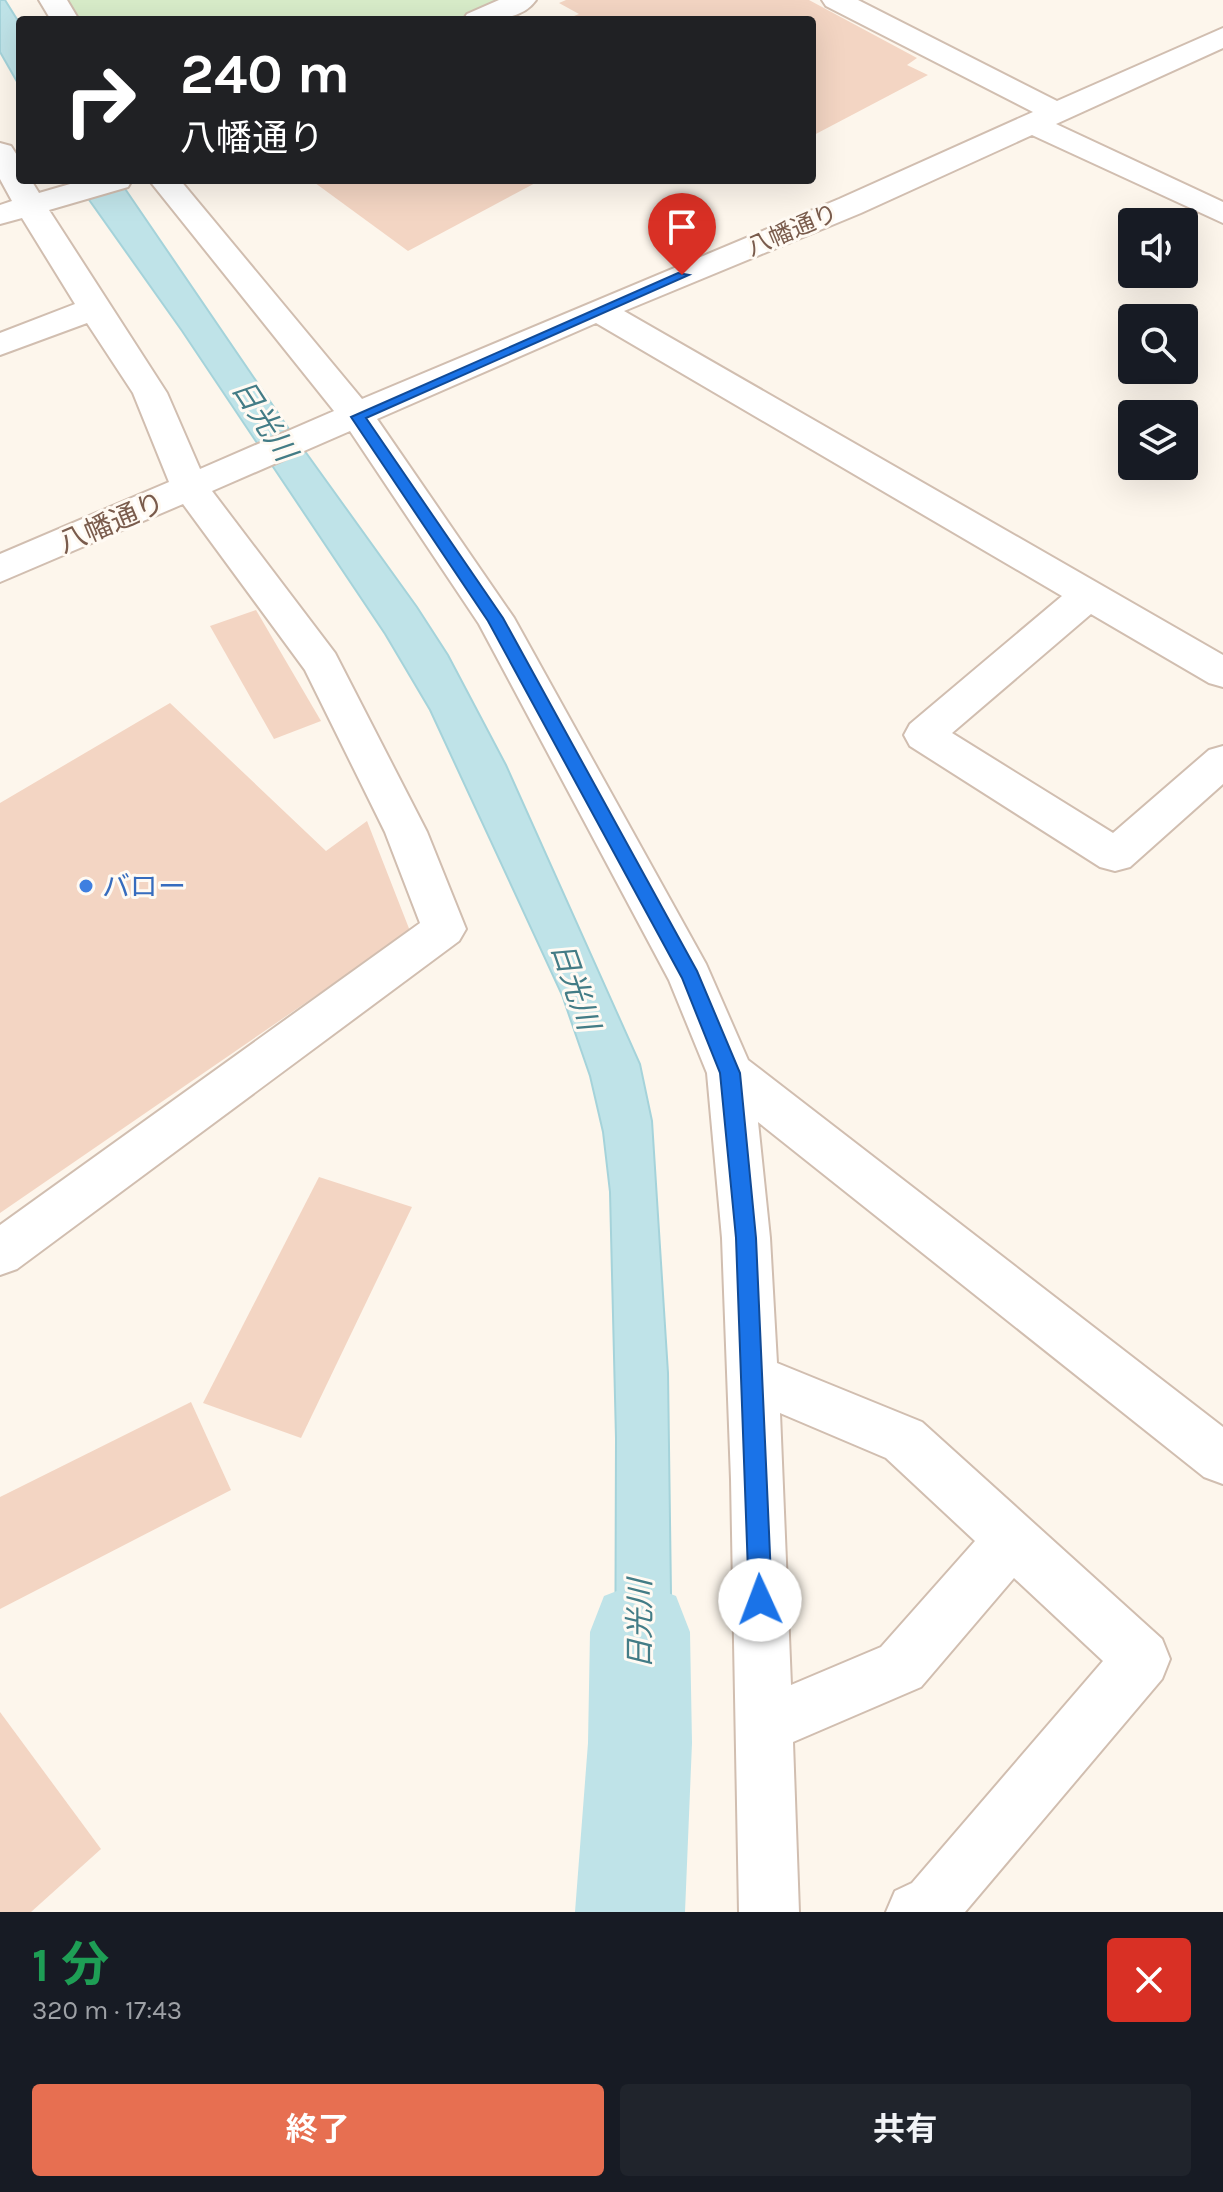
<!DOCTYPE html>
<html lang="ja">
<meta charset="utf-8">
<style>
:root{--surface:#171b24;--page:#20242c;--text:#f1f3f6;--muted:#9ea1a6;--accent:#e76f51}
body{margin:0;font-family:Karla,"Noto Sans JP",sans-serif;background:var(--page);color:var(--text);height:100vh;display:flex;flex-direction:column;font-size:30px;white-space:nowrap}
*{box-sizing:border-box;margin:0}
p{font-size:26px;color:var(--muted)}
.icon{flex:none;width:44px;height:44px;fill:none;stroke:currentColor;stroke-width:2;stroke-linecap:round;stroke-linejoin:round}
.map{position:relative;height:1912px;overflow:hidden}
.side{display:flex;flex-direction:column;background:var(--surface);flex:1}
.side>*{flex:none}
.banner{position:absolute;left:16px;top:16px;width:800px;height:168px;border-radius:8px;box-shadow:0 8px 32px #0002;background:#202124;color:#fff;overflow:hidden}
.buttons{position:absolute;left:1118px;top:208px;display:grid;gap:16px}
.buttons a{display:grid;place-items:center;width:80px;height:80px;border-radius:8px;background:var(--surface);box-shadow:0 8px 32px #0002;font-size:40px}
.pin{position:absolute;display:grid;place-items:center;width:68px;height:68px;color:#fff;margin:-82px -34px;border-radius:50% 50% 50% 0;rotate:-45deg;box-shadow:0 0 8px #0007}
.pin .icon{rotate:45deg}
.me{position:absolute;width:88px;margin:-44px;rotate:358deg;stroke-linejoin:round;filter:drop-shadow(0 0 6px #0008)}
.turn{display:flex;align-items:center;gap:28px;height:168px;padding:0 32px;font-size:36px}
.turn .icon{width:104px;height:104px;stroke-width:2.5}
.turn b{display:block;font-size:56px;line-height:68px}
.round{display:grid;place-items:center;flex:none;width:84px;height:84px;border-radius:8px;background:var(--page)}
.overview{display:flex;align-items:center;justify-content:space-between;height:136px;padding:0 32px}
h1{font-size:48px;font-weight:700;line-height:60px;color:#1e9e55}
.cta{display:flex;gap:16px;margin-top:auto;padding:16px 32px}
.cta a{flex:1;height:92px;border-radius:8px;background:var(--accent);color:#fff;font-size:32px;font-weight:700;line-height:92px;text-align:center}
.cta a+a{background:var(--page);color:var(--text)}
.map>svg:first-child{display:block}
</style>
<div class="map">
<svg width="1223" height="1912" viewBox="0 0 1223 1912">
<rect width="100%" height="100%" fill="#fdf6ec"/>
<polygon fill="#d8ecc9" points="66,0 505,0 462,20 78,20"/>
<g fill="#bfe3e8" stroke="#a5d3da" stroke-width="2">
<polygon points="0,0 5,0 20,24 20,87 0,52"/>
<polygon points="75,180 119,180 289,429 417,607 448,655 506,765 640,1064 652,1121 668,1373 673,1743 615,1744 616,1438 610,1192 603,1132 590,1076 562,995 430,710 385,634 182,331"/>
</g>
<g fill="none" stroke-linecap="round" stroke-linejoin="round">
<polygon fill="#bfe3e8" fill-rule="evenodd" points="640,1582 676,1596 690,1632 692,1743 685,1912 575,1912 588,1743 590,1632 604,1596"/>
</g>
<g fill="#f3d5c3">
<polygon points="566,0 809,0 917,58 907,65 928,75 812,136 812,20 564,20 579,14 559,3"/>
<polygon points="311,180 541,180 408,251"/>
<polygon points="256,610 321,721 274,739 210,626"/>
<polygon points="170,703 326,851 367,821 410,931 0,1213 0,803"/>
<polygon points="319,1177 412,1207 301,1438 203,1403"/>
<polygon points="191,1402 231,1490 0,1609 0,1497"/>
<polygon points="0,1712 101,1849 31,1912 0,1912"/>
</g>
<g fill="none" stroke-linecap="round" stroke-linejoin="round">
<g stroke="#d1beb0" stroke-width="4">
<g id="minor">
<polygon points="39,0 67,0 79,20 51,20"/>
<path d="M 499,0 L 536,0 C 521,22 486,20 463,20 L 467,14 Z"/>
<path d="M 822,0 L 858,0 L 1057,101 L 1223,28 L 1223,48 L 1056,124 L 1223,202 L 1223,223 L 1032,135 L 861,213 L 624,311 L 1223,655 L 1223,687 L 1209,683 L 1091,614 L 952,733 L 1113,833 L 1209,750 L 1223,746 L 1223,784 L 1130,867 L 1115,871 L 1100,867 L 910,746 L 904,735 L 910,724 L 1062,596 L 596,323 L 377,419 L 514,618 L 706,964 L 748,1060 L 1223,1427 L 1223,1484 L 1204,1477 L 758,1122 L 770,1238 L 777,1363 L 922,1422 L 1162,1639 L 1170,1659 L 1162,1679 L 965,1912 L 886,1912 L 895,1891 L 912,1883 L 1103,1661 L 1014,1578 L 921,1687 L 793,1742 L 799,1912 L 739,1912 L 731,1479 L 722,1238 L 707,1073 L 669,980 L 479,624 L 350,431 L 212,491 L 335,653 L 427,832 L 466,929 L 459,941 L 17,1269 L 0,1275 L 0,1225 L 420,923 L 385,832 L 305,670 L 183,504 L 0,582 L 0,554 L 169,482 L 133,393 L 87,323 L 0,355 L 0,333 L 75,304 L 22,218 L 0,224 L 0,205 L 12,201 L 0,179 L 0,143 L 11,146 L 20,160 L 20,180 L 31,180 L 39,193 L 84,180 L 132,180 L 128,187 L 49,210 L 167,393 L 200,469 L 334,411 L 149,180 L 180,180 L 362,399 L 839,199 L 1033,112 L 826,6 ZM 780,1413 L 886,1458 L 975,1541 L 881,1647 L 791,1685 Z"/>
</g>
</g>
<use href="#minor" fill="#fff" fill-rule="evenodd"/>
</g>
<polygon fill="#1a73e8" stroke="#114b97" stroke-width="2" points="678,273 689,275 366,418 503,618 697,971 740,1073 756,1238 772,1600 768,1608 760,1611 752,1608 749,1600 736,1238 720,1073 682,978 488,621 351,417"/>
<circle fill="#3f7fe0" stroke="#fffaf3" stroke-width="3" cx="86" cy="886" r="8"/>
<g text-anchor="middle" stroke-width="6" stroke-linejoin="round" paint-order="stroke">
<g font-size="24" fill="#7a5c4d" stroke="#fffaf3">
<text transform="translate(792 230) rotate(-23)" y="8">八幡通り</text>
</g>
<g font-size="28" fill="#7a5c4d" stroke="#fffaf3">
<text transform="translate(111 522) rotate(-23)" y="10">八幡通り</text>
</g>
<g font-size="28" fill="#366cbe" stroke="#fffaf3" text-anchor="start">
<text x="102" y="896">バロー</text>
</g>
<g font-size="30" font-style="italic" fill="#437c86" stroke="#fffaf3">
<text transform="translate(264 420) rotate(57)" y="10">日光川</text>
<text transform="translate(575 986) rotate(71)" y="10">日光川</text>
<text transform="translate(640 1624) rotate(-90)" y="10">日光川</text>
</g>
</g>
</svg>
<div class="buttons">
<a><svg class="icon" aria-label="sound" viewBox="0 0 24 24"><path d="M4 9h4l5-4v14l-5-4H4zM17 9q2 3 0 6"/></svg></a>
<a><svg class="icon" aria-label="search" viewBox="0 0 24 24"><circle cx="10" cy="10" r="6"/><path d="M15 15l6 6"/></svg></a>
<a><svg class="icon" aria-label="layers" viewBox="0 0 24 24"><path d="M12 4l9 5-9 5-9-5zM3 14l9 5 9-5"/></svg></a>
</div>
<div class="pin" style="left:682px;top:275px;background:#d93025"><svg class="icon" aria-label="arrive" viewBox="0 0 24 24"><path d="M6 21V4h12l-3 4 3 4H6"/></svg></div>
<svg class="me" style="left:760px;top:1600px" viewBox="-20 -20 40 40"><circle r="19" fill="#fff"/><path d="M0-13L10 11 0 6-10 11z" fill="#1a73e8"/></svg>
<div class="banner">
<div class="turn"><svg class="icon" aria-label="right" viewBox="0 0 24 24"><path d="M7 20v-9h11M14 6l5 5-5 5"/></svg><div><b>240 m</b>八幡通り</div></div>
</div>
</div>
<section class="side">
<div class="overview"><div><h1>1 分</h1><p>320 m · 17:43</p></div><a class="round" style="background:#d93025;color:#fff"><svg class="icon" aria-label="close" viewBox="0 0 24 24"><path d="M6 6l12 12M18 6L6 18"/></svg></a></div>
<div class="cta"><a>終了</a><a>共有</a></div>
</section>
